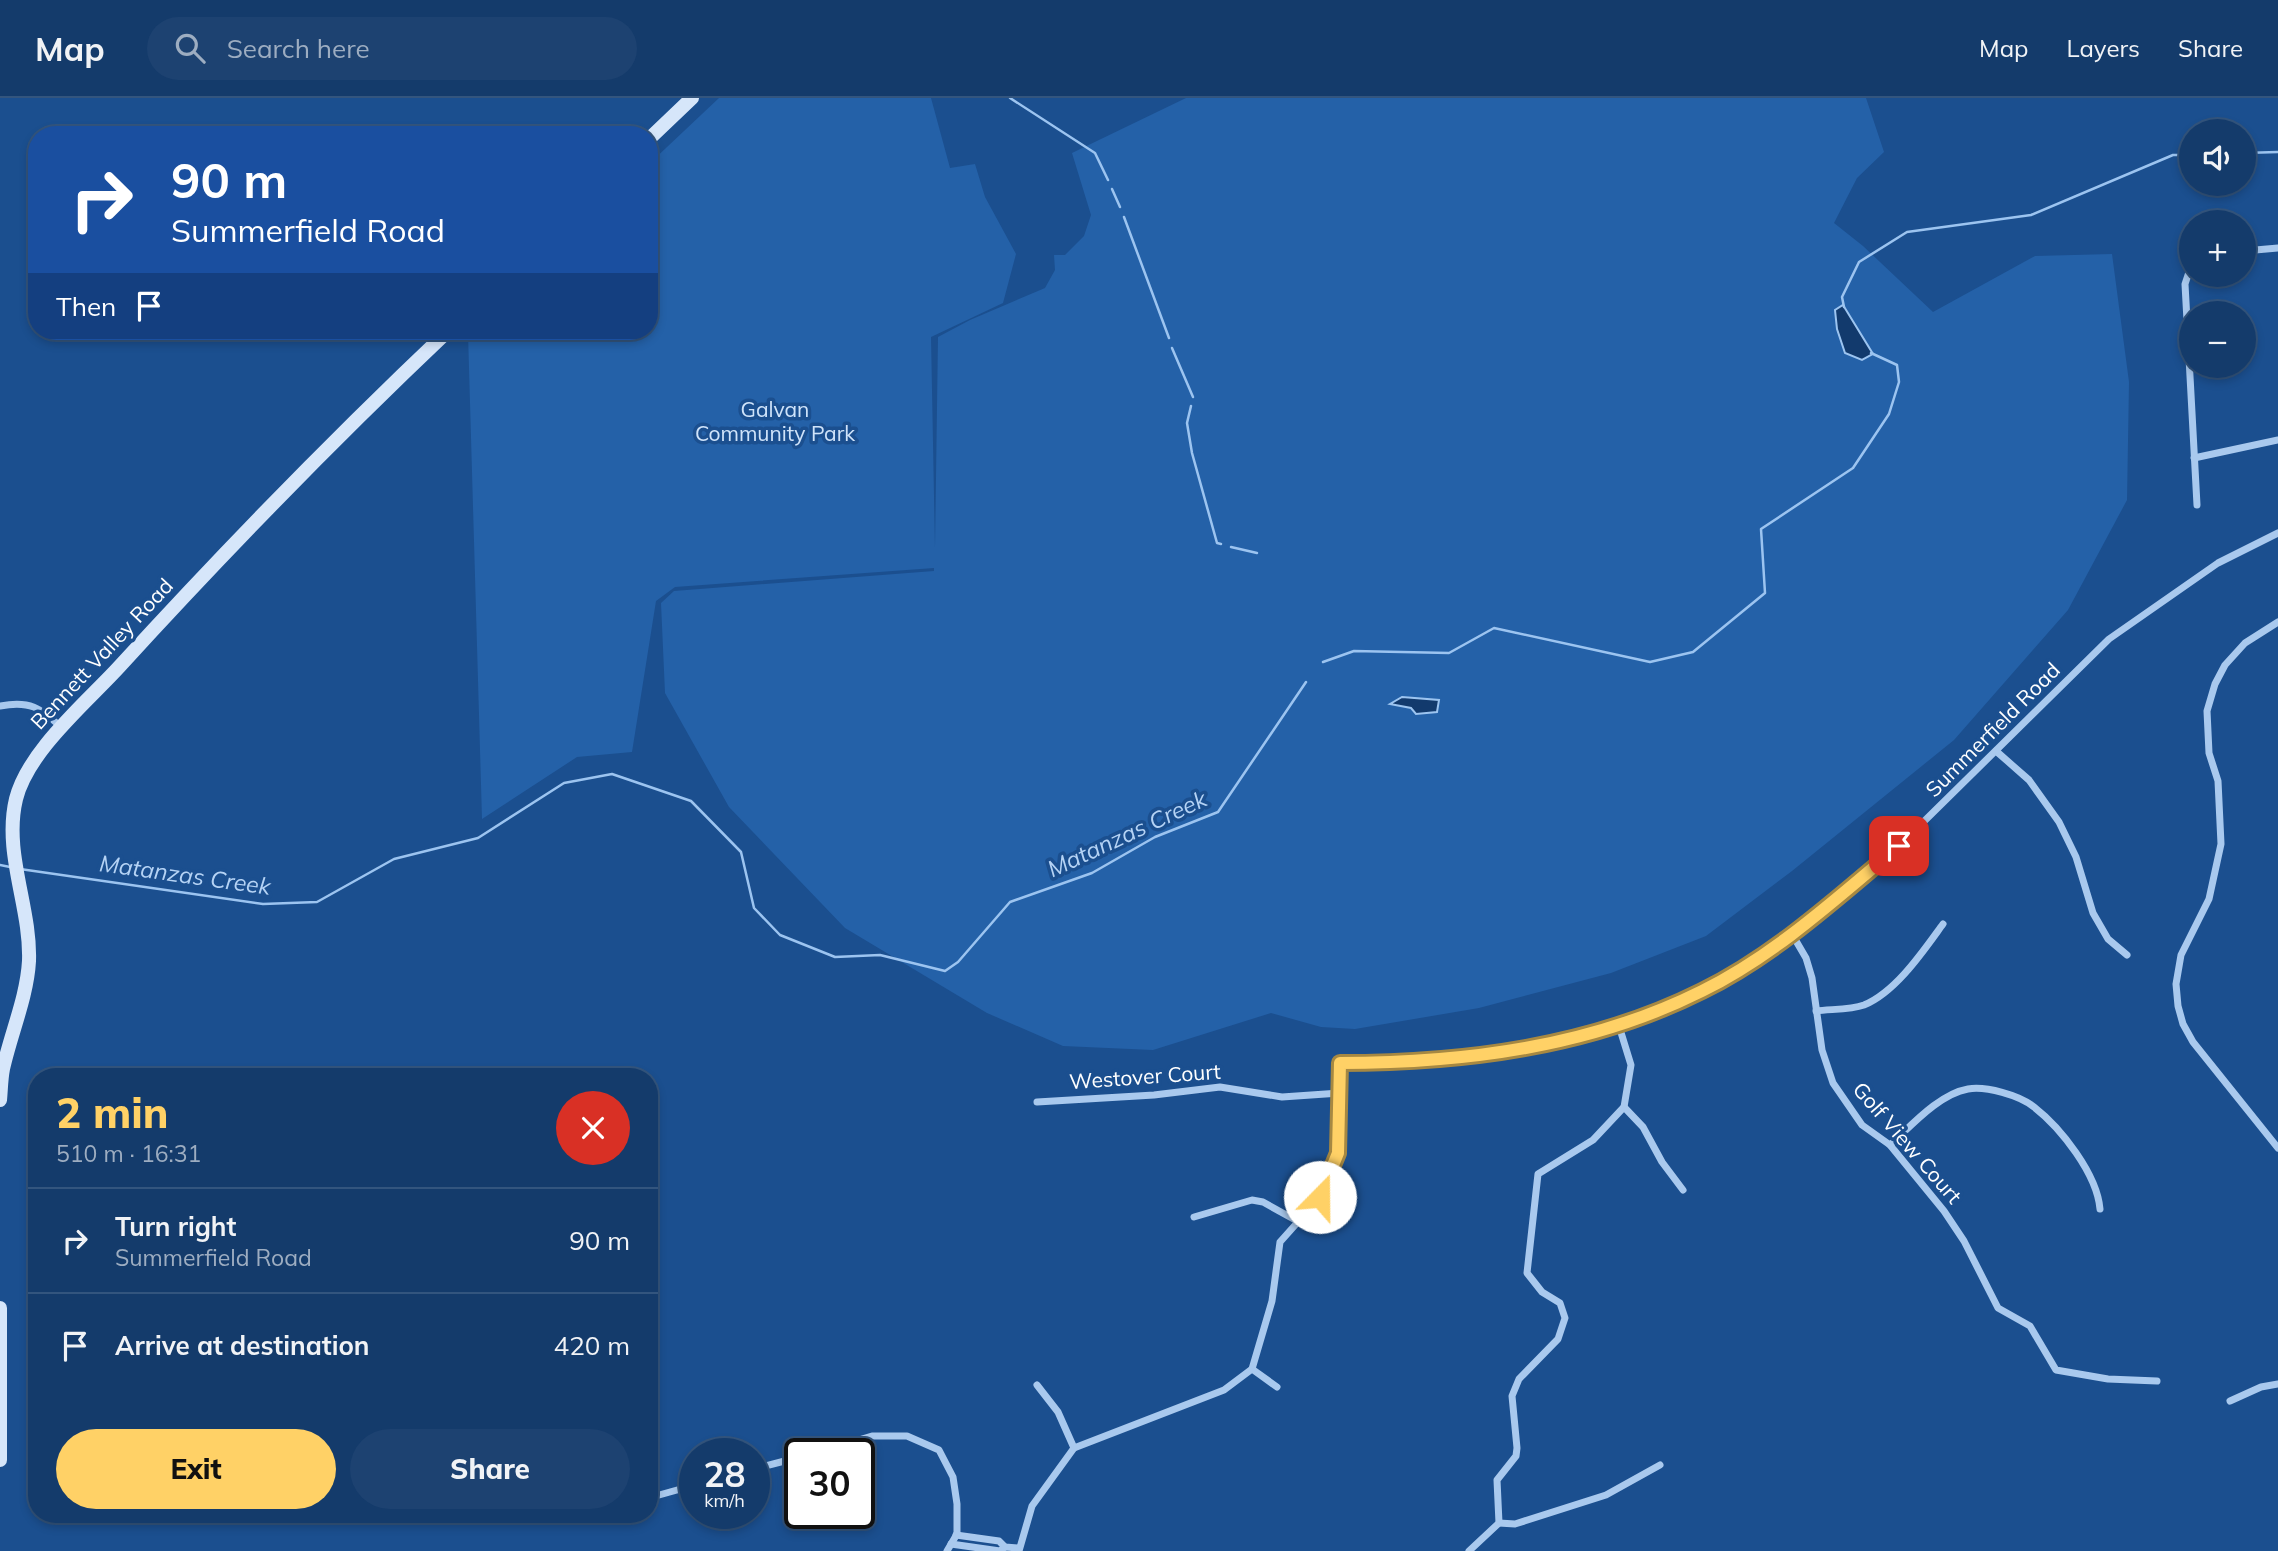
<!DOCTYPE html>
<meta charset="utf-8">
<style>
:root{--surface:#143b6b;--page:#1d4271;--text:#f1f3f6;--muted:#9dadc1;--line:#33557e;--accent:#ffd166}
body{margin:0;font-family:Mulish,sans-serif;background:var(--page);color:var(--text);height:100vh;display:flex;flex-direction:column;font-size:26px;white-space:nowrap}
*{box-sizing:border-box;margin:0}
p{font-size:23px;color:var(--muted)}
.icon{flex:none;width:38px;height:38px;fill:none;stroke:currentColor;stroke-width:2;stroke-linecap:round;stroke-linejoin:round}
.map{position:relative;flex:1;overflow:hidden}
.details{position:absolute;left:28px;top:970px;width:630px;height:455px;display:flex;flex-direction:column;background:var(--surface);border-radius:28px;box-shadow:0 4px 10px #0003,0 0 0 2px var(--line)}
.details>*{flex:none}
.guide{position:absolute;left:28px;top:28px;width:630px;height:214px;border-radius:28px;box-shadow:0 4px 10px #0003,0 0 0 2px var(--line);background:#1a4fa0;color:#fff;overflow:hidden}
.tools{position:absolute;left:2179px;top:21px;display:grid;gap:14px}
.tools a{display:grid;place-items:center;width:77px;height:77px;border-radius:50%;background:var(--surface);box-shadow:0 4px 10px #0003,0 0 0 2px var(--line);font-size:35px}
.speed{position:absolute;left:679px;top:1340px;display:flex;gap:14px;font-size:35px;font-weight:700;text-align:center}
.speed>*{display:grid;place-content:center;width:91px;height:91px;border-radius:50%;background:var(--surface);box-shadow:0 4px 10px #0003,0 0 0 2px var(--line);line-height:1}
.speed small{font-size:18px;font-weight:400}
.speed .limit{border:4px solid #111;border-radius:10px;background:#fff;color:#111}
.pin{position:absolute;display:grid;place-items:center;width:60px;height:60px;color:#fff;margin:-30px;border-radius:14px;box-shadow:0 4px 10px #0006}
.me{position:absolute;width:77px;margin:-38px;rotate:22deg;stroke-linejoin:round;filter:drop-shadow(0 0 5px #0008)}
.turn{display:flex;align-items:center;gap:24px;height:147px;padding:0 28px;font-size:32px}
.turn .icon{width:91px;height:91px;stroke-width:2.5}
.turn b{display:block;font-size:49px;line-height:60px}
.then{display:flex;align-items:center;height:66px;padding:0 28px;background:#0003;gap:14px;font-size:26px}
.round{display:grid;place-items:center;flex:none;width:74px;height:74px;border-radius:37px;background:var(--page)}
.summary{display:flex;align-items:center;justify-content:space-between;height:119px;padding:0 28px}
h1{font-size:42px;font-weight:800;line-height:52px;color:var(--accent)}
.button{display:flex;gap:14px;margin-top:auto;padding:14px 28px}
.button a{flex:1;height:80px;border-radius:42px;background:var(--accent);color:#111;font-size:28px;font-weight:800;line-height:80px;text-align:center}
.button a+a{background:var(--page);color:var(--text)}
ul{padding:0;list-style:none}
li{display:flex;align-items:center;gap:21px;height:105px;padding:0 28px;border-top:2px solid var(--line)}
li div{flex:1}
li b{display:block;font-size:26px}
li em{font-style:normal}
header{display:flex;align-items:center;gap:42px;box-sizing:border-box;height:98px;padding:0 35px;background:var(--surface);border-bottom:2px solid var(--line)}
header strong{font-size:33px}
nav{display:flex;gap:38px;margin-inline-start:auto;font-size:24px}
.search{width:490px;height:63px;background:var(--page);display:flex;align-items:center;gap:18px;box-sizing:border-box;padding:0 24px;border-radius:38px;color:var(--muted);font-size:26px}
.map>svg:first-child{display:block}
</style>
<header>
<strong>Map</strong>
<div class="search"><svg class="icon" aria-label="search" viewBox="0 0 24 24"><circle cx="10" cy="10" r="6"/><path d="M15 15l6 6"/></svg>Search here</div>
<nav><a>Map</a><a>Layers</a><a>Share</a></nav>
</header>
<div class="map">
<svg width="2278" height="1453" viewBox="0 0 2278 1453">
<rect width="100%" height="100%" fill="#1b4f8f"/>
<polygon fill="#2461a8" points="719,0 931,0 950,70 975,66 985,99 1016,156 1003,205 931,239 935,450 938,239 970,222 1045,190 1055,172 1054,157 1065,157 1084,138 1091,117 1072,55 1186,0 1866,0 1884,54 1857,80 1834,125 1863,148 1933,214 2035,158 2112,156 2129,284 2127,402 2068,512 1954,642 1792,773 1706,838 1611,875 1479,910 1355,931 1321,929 1271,915 1153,952 1063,948 987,915 845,830 729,709 665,595 661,505 674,493 934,473 934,470 675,489 656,503 632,654 577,659 482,721 468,235 471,233 649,233 649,66"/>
<g fill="#123a6d" stroke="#9cc4f0" stroke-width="2">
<polygon points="1843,207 1873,256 1862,262 1845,255 1837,231 1835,212"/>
<polygon points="1402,599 1439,602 1437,614 1416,616 1411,610 1390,606"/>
</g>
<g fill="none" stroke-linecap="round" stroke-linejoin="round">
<g stroke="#9cc4f0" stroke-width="2.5">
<polyline points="1010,0 1095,55 1108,82"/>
<polyline points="2244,55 2278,54"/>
<polyline points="1112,91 1120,109"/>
<polyline points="1124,119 1169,240"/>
<polyline points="1844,209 1842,199 1859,164 1907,134 2031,117 2173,57 2191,57"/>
<polyline points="1172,250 1193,299"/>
<polyline points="1191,308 1187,325 1192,355 1217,445 1221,446"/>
<polyline points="1231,449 1257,455"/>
<polyline points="1323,564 1354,553 1449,555 1494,530 1650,564 1693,554 1765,495 1761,431 1853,370 1889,316 1899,284 1897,267 1871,255"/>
<polyline points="0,767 10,769"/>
<polyline points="20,771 263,806 317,804 394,761 478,740 564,685 612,676 691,703 741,754 754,810 780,837 835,859 880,857 945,873 958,864 1010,804 1092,775 1155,739 1218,714 1306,584"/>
</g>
<g stroke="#a9c9ee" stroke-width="7">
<polyline points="2244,153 2278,150"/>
<polyline points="2191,168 2185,186 2197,407"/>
<polyline points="2194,360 2278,342"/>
<polyline points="2278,524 2245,545 2225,567 2215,586 2207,613 2209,655 2218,683 2221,746 2209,801 2181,857 2176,886 2178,908 2183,926 2193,944 2278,1050"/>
<path d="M 0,608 C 30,602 40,610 61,629"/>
<polyline points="1996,653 2029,682 2059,724 2076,759 2093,815 2108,841 2127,857"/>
<polyline points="1792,836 1806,860 1812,880 1822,952 1833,985 1862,1027 1890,1047 1944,1113 1964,1143 1998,1210 2030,1228 2056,1272 2108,1281 2157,1283"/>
<path d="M 1816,913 C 1830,911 1850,912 1864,907 C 1896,894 1924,852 1943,826"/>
<polyline points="1037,1004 1154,997 1220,989 1282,999 1340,995"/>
<polyline points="1624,1009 1643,1029 1662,1064 1683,1092"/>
<path d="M 1890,1047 C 1911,1028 1939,996 1968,991 C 1986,988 2019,997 2034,1009 C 2061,1030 2097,1076 2100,1111"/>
<polyline points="1194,1119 1252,1102 1263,1104 1299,1124"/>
<polyline points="1252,1271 1277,1289"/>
<polyline points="1037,1287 1058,1314 1074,1350"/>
<polyline points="2230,1303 2261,1289 2278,1286"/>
<polyline points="812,1356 872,1338 907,1338 939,1352 953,1379 957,1406 957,1436 947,1453"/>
<polyline points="754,1371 800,1359"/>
<polyline points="652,1399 695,1387"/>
<polyline points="1499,1425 1515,1426 1606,1397 1660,1367"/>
<polyline points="956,1437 999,1443 1005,1449 1019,1450"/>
<polyline points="951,1446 1000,1453 1005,1449"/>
<polyline points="1019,1453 1032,1408 1074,1350 1224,1292 1252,1271 1272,1203 1280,1144 1322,1097 1338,1055 1340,965 1408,965 1523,951 1574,940 1619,928 1702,893 1792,836 1899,748 2109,541 2218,465 2278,435"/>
<polyline points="1469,1453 1499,1425 1497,1382 1516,1358 1517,1350 1512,1298 1519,1281 1558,1241 1565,1220 1560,1205 1542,1194 1527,1175 1538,1076 1593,1042 1624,1009 1631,967 1619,928"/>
</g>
<g stroke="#d6e6fa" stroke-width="14">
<polyline points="649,41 692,0"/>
<path d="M 0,1002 C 1,992 1,981 3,971 C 11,935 27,899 29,863 C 31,809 3,755 16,701 C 28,653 86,605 119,569 C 225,453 334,341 448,233"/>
<polyline points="0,1210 0,1362"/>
</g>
</g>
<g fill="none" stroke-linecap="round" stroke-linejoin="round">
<g stroke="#a68842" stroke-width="18">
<path id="route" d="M 1320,1099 L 1338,1055 L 1340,965 C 1464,965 1590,949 1702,893 C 1775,857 1837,800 1899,748"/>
</g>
<use href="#route" stroke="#ffd166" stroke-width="12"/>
</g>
<g text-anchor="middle" stroke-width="7" stroke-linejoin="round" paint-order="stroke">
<g font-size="21" fill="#cfe3fa" stroke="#1b4f8f">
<text x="775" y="319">Galvan<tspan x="775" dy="24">Community Park</tspan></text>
</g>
<g font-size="21" fill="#fff" stroke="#1b4f8f">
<text transform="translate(102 556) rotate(-47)" y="7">Bennett Valley Road</text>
<text transform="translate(1993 632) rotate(-45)" y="7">Summerfield Road</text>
<text transform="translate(1145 979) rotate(-4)" y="7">Westover Court</text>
<text transform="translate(1907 1045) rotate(49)" y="7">Golf View Court</text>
</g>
<g font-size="23" font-style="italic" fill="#b5d3f5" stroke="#1b4f8f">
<text transform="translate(1127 736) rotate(-25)" y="8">Matanzas Creek</text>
<text transform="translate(185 777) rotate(8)" y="8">Matanzas Creek</text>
</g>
</g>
</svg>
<div class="tools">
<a><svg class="icon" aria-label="sound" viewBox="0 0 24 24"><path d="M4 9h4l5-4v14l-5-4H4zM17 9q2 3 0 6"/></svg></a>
<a>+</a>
<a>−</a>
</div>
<div class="speed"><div>28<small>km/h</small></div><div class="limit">30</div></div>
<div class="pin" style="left:1899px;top:748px;background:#d93025"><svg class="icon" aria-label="arrive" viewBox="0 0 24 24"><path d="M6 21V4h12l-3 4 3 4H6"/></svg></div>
<svg class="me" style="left:1320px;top:1099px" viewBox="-20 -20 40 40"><circle r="19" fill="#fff"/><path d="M0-13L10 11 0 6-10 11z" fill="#ffd166"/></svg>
<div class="guide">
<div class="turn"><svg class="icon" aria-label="right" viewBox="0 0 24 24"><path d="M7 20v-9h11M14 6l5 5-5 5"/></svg><div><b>90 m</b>Summerfield Road</div></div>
<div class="then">Then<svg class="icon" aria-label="arrive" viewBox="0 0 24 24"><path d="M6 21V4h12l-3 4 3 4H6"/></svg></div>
</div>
<section class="details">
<div class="summary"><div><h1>2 min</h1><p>510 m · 16:31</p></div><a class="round" style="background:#d93025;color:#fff"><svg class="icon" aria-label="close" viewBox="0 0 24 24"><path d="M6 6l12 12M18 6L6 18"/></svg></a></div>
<ul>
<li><svg class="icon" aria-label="right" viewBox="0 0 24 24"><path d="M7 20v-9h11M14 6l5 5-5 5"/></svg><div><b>Turn right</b><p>Summerfield Road</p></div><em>90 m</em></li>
<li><svg class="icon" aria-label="arrive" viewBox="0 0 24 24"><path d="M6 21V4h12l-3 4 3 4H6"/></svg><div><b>Arrive at destination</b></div><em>420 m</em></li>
</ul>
<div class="button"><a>Exit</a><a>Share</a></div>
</section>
</div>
